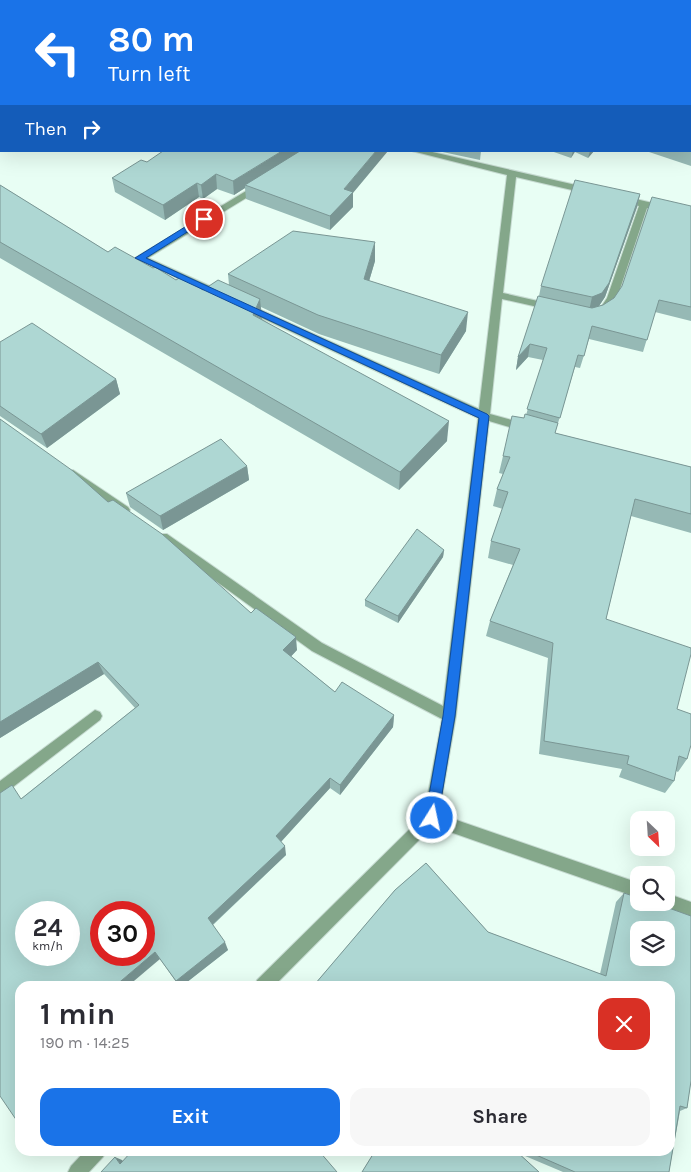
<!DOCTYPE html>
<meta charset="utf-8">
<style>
:root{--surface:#fff;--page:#f7f7f7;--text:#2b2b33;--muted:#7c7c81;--accent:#1a73e8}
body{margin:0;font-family:Karla,sans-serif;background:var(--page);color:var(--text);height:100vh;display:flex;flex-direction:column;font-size:19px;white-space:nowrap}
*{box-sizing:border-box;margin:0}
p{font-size:16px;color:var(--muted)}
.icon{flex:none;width:28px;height:28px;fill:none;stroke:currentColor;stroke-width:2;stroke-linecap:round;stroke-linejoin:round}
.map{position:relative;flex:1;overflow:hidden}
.details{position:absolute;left:15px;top:981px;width:660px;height:175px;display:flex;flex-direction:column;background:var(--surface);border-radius:15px;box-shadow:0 5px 20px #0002}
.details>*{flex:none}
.hud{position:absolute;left:0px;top:0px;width:691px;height:152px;box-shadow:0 5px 20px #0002;background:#1a73e8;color:#fff;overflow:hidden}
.needle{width:32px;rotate:155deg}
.tools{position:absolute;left:630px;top:811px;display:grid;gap:10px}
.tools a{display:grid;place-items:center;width:45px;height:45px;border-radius:10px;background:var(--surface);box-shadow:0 5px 20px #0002;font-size:25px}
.speed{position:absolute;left:15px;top:901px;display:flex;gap:10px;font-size:25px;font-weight:700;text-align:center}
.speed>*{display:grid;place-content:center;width:65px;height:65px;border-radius:50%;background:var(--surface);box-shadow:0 5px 20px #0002;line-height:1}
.speed small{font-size:12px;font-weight:400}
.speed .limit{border:8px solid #d22;background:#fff;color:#111}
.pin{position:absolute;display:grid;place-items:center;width:42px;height:42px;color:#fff;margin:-21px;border:2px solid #fff;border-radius:50%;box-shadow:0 1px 5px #0007}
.me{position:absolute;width:55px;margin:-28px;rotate:10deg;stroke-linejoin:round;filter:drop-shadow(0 0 4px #0008)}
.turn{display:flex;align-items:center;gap:18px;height:105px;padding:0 25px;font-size:22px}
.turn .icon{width:65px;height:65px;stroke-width:2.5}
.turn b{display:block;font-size:35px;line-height:42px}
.then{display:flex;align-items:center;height:48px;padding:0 25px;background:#0003;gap:10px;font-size:19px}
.round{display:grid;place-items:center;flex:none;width:52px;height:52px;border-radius:15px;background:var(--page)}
.overview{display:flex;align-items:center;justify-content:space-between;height:85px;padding:0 25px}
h1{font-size:30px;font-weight:700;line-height:38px}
.primary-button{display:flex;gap:10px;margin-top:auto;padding:10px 25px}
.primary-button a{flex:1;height:58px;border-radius:15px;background:var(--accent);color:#fff;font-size:20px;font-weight:700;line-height:58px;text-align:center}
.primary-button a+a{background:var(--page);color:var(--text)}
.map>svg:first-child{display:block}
</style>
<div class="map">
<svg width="691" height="1172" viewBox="0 0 691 1172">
<rect width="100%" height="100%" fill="#e8fef4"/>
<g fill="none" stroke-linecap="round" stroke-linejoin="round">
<g stroke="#c7dbd2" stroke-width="2">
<g id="minor">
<rect x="690" y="77" width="1" height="5"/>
<polygon points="412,151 428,151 589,188 594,191 589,194 516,177 503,293 551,304 556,307 551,310 502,299 490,414 530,425 532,428 526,432 489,421 456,716 439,814 639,883 639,898 433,826 274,986 255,986 257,980 424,815 442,719 312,651 159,540 157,537 159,534 167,534 322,643 443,706 478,418 242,309 241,307 242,305 250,305 479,409 507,175"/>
<polygon points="261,182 266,185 264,187 148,258 223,292 223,296 215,296 135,258"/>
<polygon points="623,196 691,212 691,218 647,208 617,298 611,310 602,316 597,313 607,298 639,206 620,201 620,197"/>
<polygon points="73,470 128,507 130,510 128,513 120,513 69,477 67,474 69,471"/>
<polygon points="95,710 100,712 102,716 100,720 0,797 0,781"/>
<polygon points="666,893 691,902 691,918 661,906 659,902 666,902"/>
<polygon points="85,1151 106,1151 103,1157 89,1172 68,1172 71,1166"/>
</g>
</g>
<use href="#minor" fill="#84a78a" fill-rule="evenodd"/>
<g stroke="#303f39" stroke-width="4">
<polyline id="rail" points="105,1 108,0"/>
</g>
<use href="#rail" stroke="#fff" stroke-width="2.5" stroke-dasharray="8" stroke-linecap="butt"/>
</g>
<g fill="#96b9b5" fill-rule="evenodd">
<polygon points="690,116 691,116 691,166 646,151 690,151"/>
<polygon points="438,151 481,151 480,160"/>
<polygon points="551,151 594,151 588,158 575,152 571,158"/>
<polygon points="147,162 353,193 353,207 330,230 246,199 245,188 234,195 217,189 203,199 199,197 165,220 115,192 112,178"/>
<polygon points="0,185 108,252 176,280 203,290 229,285 228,274 375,261 369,281 466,331 439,374 319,334 261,307 262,319 447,441 399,490 0,258"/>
<polygon points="640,194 637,207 605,297 599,306 603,305 614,298 691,206 691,321 655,312 643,352 589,339 580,368 575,367 555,433 691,467 691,533 631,516 606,619 677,709 687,759 678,772 676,771 674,781 665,793 619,777 622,769 539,754 548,658 486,636 490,621 513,565 488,558 491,541 503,509 493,506 497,489 503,474 499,473 503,456 526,415 543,360 528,357 516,370 518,357 539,296 541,286"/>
<polygon points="0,342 116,379 120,394 47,448 0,416"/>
<polygon points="0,419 108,502 297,650 291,656 335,692 394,715 393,727 340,795 330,788 281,842 286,855 213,925 228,950 182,986 179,986 160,959 20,986 20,1123 17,1121 22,798 135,708 104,674 0,738"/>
<polygon points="247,466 249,480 163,530 130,507 126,493"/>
<polygon points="444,550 443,557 398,623 365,606 365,600"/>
<path d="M 426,863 L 488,932 L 600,974 L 616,902 L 624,893 L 639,898 L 639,902 L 652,902 L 691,916 L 691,1081 L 687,1108 L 680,1111 L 669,1172 L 563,1172 L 518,1153 L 539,1172 L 362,1172 L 375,1151 L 670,1151 L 670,986 L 315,986 L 315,984 L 395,890 ZM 639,930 L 666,930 L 666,958 L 639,958 Z"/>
</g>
<g fill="#7a9694">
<polygon points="367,0 403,0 400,1 364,1"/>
<polygon points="683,0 691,0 691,6 690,7 690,1 680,1"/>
<polygon points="282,151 306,151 245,185 245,188 234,195 233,181"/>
<polygon points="376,151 388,151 353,193 353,207 330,230 330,216 344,189"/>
<polygon points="573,151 575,151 571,158"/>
<polygon points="590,151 594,151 588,158"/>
<polygon points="216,174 217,189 203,199 201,185"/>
<polygon points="197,183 199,197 165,220 163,205"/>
<polygon points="640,194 637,207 605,297 599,306 589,311 592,297"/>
<polygon points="375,242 375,261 364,298 364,279"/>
<polygon points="260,299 262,319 253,315"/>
<polygon points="468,312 466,331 439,374 441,355"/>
<polygon points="530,344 528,357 516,370 518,357"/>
<polygon points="116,379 120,394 47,448 41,434"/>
<polygon points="449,421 447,441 399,490 400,472"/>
<polygon points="247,466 249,480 163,530 160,516"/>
<polygon points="444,550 443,557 398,623 398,616"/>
<polygon points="296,637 297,650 285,663 283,650"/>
<polygon points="98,662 104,674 0,738 0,722"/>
<polygon points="394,715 393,727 340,795 340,785"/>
<polygon points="330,778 330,788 277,846 276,836"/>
<polygon points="285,846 286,855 211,926 208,918"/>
<polygon points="225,942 228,950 182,986 179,986 176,981"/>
<polygon points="155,952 160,959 128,986 115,986"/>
<polygon points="115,1157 122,1160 127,1166 120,1164"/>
</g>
<g fill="#aed7d3" stroke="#7a9694" fill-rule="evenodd">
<polygon points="281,0 367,0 364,1 279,1"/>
<polygon points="463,0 483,0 485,1 463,1"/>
<polygon points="493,0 683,0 680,1 492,1"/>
<rect x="690" y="116" width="1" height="31"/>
<polygon points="163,151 282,151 233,181 216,174 201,185 197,183 163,205 112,178 141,160 147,162"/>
<polygon points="300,151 376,151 344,189 353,192 330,216 245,185"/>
<polygon points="575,180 640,194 609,283 602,293 592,297 541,286"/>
<polygon points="0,185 108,252 115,247 153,268 155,267 176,280 182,276 203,290 218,280 260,299 253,315 449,421 400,472 0,242"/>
<polygon points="652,197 691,206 691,307 659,300 647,340 592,326 584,356 578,355 560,418 527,409 547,348 530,344 518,357 538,296 592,308 603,305 614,298 622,286"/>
<polygon points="293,231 375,242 364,279 468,312 441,355 318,315 228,274"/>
<polygon points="32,323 116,379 41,434 0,406 0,342"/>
<polygon points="525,414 558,423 555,433 691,467 691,514 635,499 606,619 691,648 691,654 677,709 691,714 691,745 687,759 679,756 674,781 627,764 629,756 544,741 553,643 490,621 520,549 491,541 508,492 497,489 510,457 503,456 512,416 524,418"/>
<path d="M 0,419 L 73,471 L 108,502 L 113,500 L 162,534 L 251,613 L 256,608 L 296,637 L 283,650 L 335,692 L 342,682 L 394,715 L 340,785 L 330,778 L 276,836 L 285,846 L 208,918 L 225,942 L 176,981 L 155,952 L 115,986 L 20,986 L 20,1118 L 17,1121 L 0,1096 L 0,793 L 12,785 L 21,799 L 139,705 L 98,662 L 0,722 ZM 26,912 L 69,912 L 69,955 L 26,955 ZM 101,912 L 144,912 L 144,955 L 101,955 Z"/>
<polygon points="221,439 247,466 160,516 126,493"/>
<polygon points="417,529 444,550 398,616 365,600"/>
<path d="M 426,863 L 488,932 L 606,976 L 624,893 L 639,898 L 639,902 L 652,902 L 691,916 L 691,1081 L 687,1108 L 680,1106 L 669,1172 L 575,1172 L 527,1151 L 670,1151 L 670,986 L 317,986 L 315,984 L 395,890 ZM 639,930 L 666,930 L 666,958 L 639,958 Z"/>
<polygon points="132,1151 319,1151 337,1172 101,1172 115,1157 120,1164"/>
<polygon points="375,1151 516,1151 539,1172 362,1172"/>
</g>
<polygon fill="#1a73e8" stroke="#114b97" points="201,217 208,219 146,258 487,414 489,416 455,716 438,818 436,822 432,824 427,822 425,818 443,716 479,418 135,258"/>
</svg>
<div class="tools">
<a><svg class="needle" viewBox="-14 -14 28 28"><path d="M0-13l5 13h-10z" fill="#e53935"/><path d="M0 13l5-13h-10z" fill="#7c7c81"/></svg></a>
<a><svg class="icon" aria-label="search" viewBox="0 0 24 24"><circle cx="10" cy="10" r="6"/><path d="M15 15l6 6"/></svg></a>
<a><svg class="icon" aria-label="layers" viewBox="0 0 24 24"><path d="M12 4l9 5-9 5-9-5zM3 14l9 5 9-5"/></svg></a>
</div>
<div class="speed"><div>24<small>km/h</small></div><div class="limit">30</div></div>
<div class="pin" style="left:204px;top:219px;background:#d93025"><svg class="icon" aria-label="arrive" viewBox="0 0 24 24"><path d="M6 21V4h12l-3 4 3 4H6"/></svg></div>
<svg class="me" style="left:432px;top:818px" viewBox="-20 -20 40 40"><circle r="17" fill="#1a73e8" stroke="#fff" stroke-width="3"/><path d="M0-11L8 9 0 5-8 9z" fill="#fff"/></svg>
<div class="hud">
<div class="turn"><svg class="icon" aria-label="left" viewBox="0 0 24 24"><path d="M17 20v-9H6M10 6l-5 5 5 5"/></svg><div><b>80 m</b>Turn left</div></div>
<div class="then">Then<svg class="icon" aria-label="right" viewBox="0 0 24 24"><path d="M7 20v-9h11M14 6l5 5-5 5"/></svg></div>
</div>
<section class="details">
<div class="overview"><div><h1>1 min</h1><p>190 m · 14:25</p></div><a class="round" style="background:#d93025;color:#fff"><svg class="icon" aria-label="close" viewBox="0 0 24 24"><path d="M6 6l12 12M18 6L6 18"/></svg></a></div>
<div class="primary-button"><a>Exit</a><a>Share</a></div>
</section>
</div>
